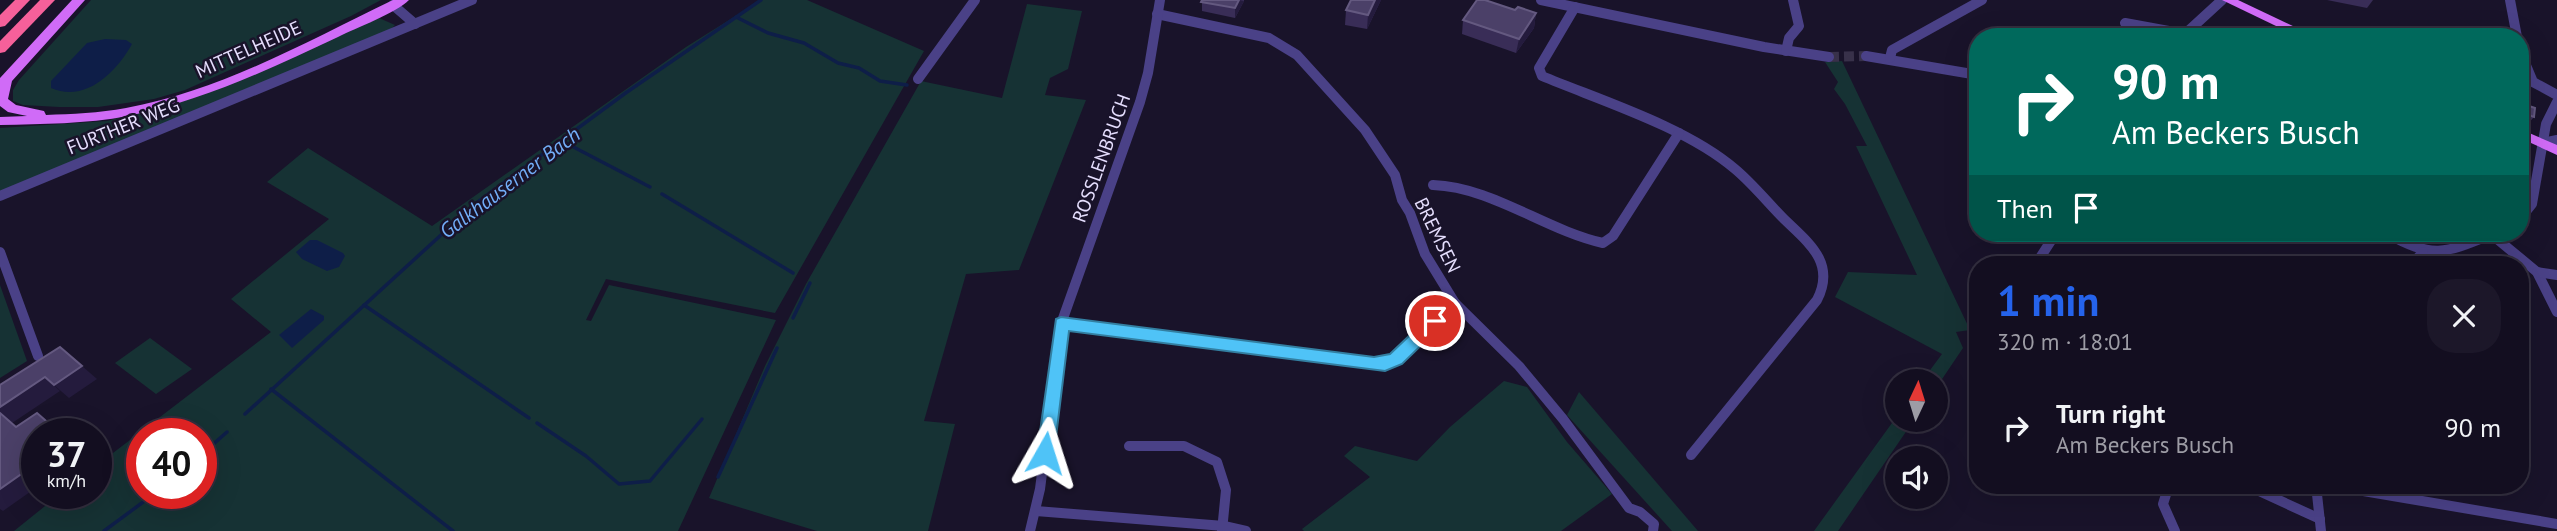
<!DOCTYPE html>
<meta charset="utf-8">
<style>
:root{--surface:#130e20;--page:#1c1729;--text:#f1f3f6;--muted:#9d9ca5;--line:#322e3e;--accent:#2563eb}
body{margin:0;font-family:"PT Sans",sans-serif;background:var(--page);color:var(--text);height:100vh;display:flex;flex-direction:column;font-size:26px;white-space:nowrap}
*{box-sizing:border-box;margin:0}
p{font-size:23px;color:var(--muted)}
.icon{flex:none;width:38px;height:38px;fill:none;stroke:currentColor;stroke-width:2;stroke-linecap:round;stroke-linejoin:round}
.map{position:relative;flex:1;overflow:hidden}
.panel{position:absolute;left:1969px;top:256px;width:560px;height:238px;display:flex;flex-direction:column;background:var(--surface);border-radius:28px;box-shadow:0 7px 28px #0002,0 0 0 2px var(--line)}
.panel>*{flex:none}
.top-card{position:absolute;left:1969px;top:28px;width:560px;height:214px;border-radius:28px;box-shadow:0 7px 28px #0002,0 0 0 2px var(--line);background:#00695c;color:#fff;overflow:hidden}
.needle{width:46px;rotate:4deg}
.tools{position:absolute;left:1885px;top:369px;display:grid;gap:14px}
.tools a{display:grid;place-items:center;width:63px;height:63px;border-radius:50%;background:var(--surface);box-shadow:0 7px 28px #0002,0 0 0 2px var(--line);font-size:35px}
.speed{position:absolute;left:21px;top:418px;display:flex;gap:14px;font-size:35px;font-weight:700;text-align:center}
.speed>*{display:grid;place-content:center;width:91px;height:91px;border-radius:50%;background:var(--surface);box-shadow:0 7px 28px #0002,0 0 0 2px var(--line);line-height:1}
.speed small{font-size:18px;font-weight:400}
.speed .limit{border:10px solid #d22;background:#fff;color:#111}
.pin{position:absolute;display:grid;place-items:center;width:60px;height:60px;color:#fff;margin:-30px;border:4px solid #fff;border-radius:50%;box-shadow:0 2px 7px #0007}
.me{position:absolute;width:77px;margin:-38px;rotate:6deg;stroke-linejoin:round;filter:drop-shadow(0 0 5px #0008)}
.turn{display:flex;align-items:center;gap:24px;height:147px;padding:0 28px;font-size:32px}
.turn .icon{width:91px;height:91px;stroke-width:2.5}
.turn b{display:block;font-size:49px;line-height:60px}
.then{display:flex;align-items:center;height:66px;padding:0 28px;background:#0003;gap:14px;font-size:26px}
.round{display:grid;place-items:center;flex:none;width:74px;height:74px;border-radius:28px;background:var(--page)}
.headline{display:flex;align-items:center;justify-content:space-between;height:119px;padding:0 28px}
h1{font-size:42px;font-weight:700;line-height:52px;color:var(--accent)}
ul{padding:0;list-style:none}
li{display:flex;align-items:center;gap:21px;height:105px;padding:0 28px}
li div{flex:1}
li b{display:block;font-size:26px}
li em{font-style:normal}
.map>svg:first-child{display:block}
</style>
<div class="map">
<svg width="2557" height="531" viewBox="0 0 2557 531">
<rect width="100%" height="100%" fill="#19132a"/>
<g fill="#163234" fill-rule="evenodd">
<polygon points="91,0 381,0 351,16 185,90 154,99 98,107 59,107 23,105 13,101 13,90 19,80"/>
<path d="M 761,0 L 807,0 L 924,51 L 775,313 L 606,279 L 586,320 L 591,321 L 609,285 L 776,320 L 678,531 L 14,531 L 60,494 L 96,494 L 96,466 L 271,332 L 231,299 L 329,219 L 267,182 L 308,148 L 432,226 L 686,47 ZM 142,434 L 201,434 L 201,494 L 142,494 Z"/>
<polygon points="1027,4 1082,11 1068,69 1050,78 1045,95 1086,100 1019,270 966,274 924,421 955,424 928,531 817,531 709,498 765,366 806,284 921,81 1002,98"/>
<polygon points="379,18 395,25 389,31 0,193 0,128 107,121 190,99"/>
<polygon points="1842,61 1970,330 1956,332 1963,348 1936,388 1936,382 1922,381 1942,354 1835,297 1848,272 1917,275 1856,146 1867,146 1845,104 1834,89 1838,82 1825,62"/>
<polygon points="0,285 27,361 0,378"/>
<polygon points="150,338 192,369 156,394 115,363"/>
<polygon points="1504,381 1527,387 1567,442 1612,494 1561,531 1304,531 1302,529 1370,477 1344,456 1355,446 1417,461 1450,427"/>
<polygon points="1579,392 1698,531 1672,531 1567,415"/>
<polygon points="1897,416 1897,420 1914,420 1838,531 1814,531"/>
</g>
<g fill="#0e1e48">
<path d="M 105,39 L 126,40 L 132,44 C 116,73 85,103 51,88 L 51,81 L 87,43 Z"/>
<polygon points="310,240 317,240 343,253 345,256 339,267 327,271 302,259 296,252"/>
<polygon points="311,309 324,316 324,320 292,348 279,335"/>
</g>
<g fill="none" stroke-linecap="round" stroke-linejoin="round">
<g stroke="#0e1e48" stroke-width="3.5">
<polyline points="736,17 768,33 804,43 838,63 859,68 880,81 907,85"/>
<polyline points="562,141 650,187"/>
<polyline points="662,194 793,273"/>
<polyline points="364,305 529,418"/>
<polyline points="793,318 810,283"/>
<polyline points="271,389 453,531"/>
<polyline points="245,414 475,204 627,92 761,0"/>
<polyline points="537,423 586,456 619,484 650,481 702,419"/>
<polyline points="201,455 227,432"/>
<polyline points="718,477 777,348"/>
<polyline points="104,531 154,494"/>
</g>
<polyline stroke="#38314a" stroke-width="10" stroke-dasharray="10 5" stroke-linecap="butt" points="1829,57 1866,56"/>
<g stroke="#4a4187" stroke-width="10">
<polyline points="1541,0 1764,47 1829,57"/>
<polyline points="2510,0 2517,37"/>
<polyline points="393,5 415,24"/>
<path d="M 1575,7 L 1539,68 L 1542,76 C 1602,101 1686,127 1735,169 C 1753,184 1768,203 1784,219 C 1809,243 1836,263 1817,300 L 1691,455"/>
<polyline points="1157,14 1269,38 1297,55 1365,130 1395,175 1402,200 1410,213 1425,254 1455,303 1519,366 1563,419 1629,508 1640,512 1654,524 1653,531"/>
<polyline points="2125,23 2185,34 2222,0"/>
<polyline points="1786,51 1789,38 1799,26 1793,0"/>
<polyline points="2520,51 2533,82 2557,95"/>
<polyline points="1866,56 1978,75"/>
<polyline points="1890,58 1892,50 1982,0"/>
<polyline points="918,79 975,0"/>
<polyline points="2543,143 2557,140"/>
<path d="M 1433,185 C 1492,187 1545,230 1603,243 L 1613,236 L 1679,133"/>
<polyline points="0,196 472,0"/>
<polyline points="2520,219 2532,204 2546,124 2557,102"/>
<path d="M 2386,233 C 2434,260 2446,253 2495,233"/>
<polyline points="2491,234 2537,272 2557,312"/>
<polyline points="0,252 38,356"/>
<polyline points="2036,264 2056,233"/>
<polyline points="2412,264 2423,252"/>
<polyline points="2537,272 2557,275"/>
<polyline points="1061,324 1385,364 1396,359 1455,303"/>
<polyline points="1129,446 1184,446 1217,462 1226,490 1222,531"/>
<polyline points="2169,485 2163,504 2175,531"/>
<polyline points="2246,485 2320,519"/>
<polyline points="2316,485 2321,531"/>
<polyline points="2328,485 2557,524"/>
<polyline points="1036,511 1224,526 1246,531"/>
<polyline points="1030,531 1040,489 1061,324 1140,102 1148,73 1160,0"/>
</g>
<g fill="#d06bf7" fill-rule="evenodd">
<path d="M 72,0 L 85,0 L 12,81 L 8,99 L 16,105 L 44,111 L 46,115 C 72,114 99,113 126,108 C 220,91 308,41 393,0 L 409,0 C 396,13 356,28 338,37 C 270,69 202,101 128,116 C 86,124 42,124 0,125 L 0,117 L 27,116 L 8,112 L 0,106 L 0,78 Z"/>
<polygon points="2222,0 2238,0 2316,37 2299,37"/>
<polygon points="2520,129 2557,145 2557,155 2520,138"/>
</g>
<g fill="#f6609a" fill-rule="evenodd">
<polygon points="15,0 30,0 5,26 0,27 0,15"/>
<polygon points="40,0 55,0 5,52 0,53 0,41"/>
</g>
</g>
<g fill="#392d57">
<polygon points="1202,0 1244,0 1244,1 1235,18 1202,11"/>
<polygon points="1381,0 1367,29 1345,25 1346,10"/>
<polygon points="2327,0 2373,0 2367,8"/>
<polygon points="1515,10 1536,13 1534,28 1516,53 1462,34 1463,20"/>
<polygon points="2520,103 2534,117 2525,127 2520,125"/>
</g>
<g fill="#241b3d">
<polygon points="1239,0 1244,1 1235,18 1235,8"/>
<polygon points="1375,0 1381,0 1367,29 1368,15"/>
<polygon points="1536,13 1534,28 1516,53 1519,39"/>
<polygon points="82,366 97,379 69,398 54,385"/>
<polygon points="45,377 60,391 12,423 0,413 0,407"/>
<polygon points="37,463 37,487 3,511 0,509 0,489"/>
</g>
<g fill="#4b4068" stroke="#645980" stroke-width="2">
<polygon points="1202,0 1239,0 1235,8 1201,2"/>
<polygon points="1351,0 1375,0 1368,15 1346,10"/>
<polygon points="1477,0 1485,0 1515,10 1518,7 1536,13 1519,39 1463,20"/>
<polygon points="2520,103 2535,108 2534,117 2520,112"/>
<polygon points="60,347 82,366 54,385 45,377 0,407 0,385"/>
<polygon points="0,413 16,427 37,413 61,434 37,434 37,463 0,489"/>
</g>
<polygon fill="#4fc3f7" stroke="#337fa1" stroke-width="2" points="1435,315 1443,321 1441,326 1402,364 1385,371 1069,331 1054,453 1052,458 1045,461 1039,458 1037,453 1056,319 1061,317 1374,357 1390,354 1429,317"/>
<g text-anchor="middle" stroke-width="5" stroke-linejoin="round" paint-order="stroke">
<g font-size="19" fill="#e5defd" stroke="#19132a">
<text transform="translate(248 49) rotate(-24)" y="7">MITTELHEIDE</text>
<text transform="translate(123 126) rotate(-22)" y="7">FURTHER WEG</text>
<text transform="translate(1101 158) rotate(-70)" y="7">ROSSLENBRUCH</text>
<text transform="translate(1438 235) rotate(64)" y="7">BREMSEN</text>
</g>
<g font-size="21" font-style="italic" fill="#72adf7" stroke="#19132a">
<text transform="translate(510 183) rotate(-37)" y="7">Galkhauserner Bach</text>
</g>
</g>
</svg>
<div class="tools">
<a><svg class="needle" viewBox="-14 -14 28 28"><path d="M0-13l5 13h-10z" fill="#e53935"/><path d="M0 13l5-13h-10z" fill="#9d9ca5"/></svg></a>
<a><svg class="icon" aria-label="sound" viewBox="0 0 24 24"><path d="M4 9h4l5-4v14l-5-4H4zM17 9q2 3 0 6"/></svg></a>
</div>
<div class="speed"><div>37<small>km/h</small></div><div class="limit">40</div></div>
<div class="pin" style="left:1435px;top:321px;background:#d93025"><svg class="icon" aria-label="arrive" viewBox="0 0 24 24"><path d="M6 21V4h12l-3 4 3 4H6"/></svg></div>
<svg class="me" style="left:1045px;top:453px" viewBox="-20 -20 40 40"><path d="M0-17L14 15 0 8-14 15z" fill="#4fc3f7" stroke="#fff" stroke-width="4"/></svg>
<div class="top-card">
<div class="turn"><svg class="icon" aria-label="right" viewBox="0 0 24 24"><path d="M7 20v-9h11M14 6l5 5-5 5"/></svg><div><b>90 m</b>Am Beckers Busch</div></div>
<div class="then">Then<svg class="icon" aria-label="arrive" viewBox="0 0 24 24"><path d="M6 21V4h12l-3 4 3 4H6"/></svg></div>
</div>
<section class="panel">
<div class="headline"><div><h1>1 min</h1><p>320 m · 18:01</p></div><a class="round"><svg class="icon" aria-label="close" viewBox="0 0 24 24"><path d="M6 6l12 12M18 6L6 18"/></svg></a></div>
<ul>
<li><svg class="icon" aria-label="right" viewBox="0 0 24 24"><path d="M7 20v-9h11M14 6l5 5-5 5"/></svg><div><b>Turn right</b><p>Am Beckers Busch</p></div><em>90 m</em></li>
</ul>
</section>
</div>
